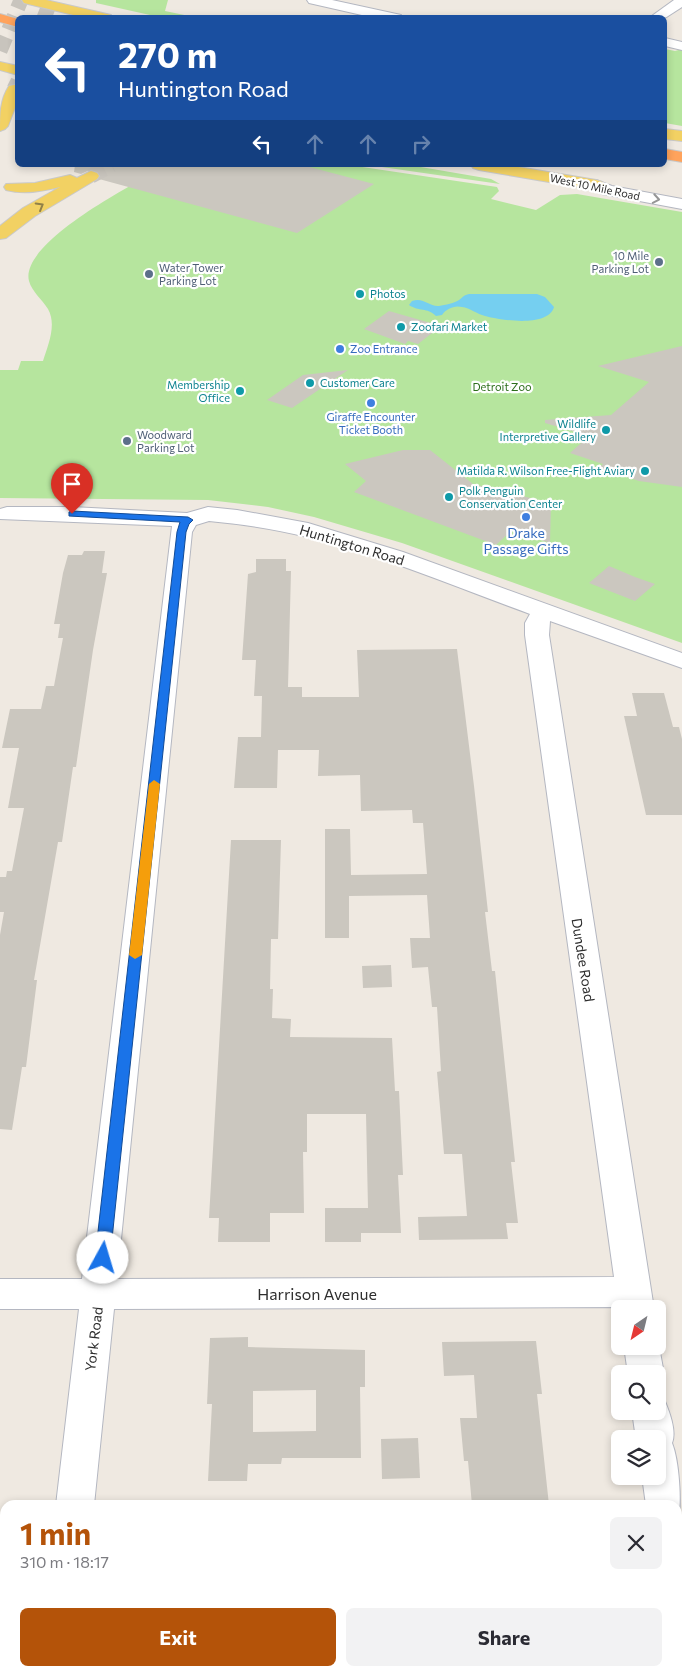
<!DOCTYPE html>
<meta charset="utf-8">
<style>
:root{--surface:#fff;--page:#f2f2f3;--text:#2b2b33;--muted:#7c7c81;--accent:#b45309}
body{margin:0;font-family:Commissioner,sans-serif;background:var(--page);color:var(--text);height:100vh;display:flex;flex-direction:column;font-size:19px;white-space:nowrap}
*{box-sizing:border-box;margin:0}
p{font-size:16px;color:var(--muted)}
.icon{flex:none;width:28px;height:28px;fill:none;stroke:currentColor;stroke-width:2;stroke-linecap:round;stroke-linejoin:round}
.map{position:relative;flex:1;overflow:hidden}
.sheet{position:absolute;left:0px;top:1500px;width:682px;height:176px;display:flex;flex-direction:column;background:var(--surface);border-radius:15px 15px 0 0;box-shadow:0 2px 8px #0003}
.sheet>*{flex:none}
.top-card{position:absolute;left:15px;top:15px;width:652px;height:152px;border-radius:8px;box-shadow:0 2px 8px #0003;background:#1a4fa0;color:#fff;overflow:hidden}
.needle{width:32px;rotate:215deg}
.buttons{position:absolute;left:611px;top:1300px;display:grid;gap:10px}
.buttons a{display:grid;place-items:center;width:55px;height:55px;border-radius:8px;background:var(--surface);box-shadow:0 2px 8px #0003;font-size:25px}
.pin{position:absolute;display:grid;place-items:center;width:42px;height:42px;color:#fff;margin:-51px -21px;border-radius:50% 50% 50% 0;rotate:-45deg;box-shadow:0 0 5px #0007}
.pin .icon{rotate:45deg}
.me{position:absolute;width:55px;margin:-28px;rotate:6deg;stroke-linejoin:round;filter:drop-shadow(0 0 4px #0008)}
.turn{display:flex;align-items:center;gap:18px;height:105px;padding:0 20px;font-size:22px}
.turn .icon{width:65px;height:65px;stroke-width:2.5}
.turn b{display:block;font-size:35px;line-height:42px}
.lanes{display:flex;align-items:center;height:48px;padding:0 20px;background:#0003;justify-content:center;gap:25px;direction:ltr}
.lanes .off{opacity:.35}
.round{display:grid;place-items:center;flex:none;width:52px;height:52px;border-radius:8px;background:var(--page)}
.overview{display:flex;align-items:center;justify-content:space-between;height:85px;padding:0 20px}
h1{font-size:30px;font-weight:700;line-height:38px;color:var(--accent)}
.primary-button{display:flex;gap:10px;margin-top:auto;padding:10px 20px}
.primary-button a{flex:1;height:58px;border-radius:8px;background:var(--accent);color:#fff;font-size:20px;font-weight:700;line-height:58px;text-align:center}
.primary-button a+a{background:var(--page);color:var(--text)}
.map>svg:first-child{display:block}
</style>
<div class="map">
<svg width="682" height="1676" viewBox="0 0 682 1676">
<rect width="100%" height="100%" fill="#efe9e1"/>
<g fill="#b6e59e">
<polygon points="96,0 168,0 165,11 194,17 159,17 96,3"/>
<polygon points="665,49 675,51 682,49 682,126 665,123"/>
<path d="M 168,165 L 349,165 L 497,187 L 499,191 L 491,199 L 536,210 L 560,195 L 577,194 L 682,212 L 682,643 L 402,543 L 314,517 L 268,507 L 208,500 L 0,498 L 0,370 L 18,370 L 21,361 L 43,361 C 48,345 57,325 48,309 C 42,299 32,292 29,281 C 19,242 139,181 168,165 Z"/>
<polygon points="368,165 409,165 491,179 500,184"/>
</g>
<path fill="#75cff0" d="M 469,294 L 537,294 L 545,297 L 554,307 C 548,328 500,320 485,316 C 477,314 470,308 462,307 C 454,305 446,309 442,315 L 436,316 C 427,307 419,312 409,305 L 412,301 C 424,297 429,307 439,306 C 445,305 455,303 459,300 C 463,297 464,295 469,294 Z"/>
<g fill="#cbc7bf" fill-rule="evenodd">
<polygon points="75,165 302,165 374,184 297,233 99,179 101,175 99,172 92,169 81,174 74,172"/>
<polygon points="389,311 441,326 418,344 408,341 405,344 364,329"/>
<polygon points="682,346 682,487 639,481 599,468 603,464 570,453 589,436 545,423 545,420 611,415 649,382 598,366"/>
<polygon points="348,370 292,408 267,400 303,375"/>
<polygon points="403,450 430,450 473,484 551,503 550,543 512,530 496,545 354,492 366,481 345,464"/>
<polygon points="84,551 105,551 102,573 107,573 93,650 76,767 73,767 62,842 58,842 34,980 37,980 26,1067 22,1067 12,1130 0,1129 0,935 4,912 0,912 0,877 6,877 7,871 12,871 24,808 8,808 19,748 2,748 10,709 41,709 46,686 54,686 63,638 58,638 60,624 54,624 63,573 68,555 82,555"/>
<polygon points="256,559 286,559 286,571 291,571 288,687 302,687 302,697 359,697 357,650 457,649 474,786 488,912 485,912 492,971 495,971 515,1162 511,1162 518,1223 506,1223 508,1239 419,1240 418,1217 467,1216 462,1154 444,1154 437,1072 441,1071 437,1007 432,1007 428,967 412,968 410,938 430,938 427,895 349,896 349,938 325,938 325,829 350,829 351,875 427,874 423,823 413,823 412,810 361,811 360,775 318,776 319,750 278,750 277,788 234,788 238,737 261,737 262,696 254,696 256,660 242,660 248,574 256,572"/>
<polygon points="609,566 635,577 655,584 635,601 589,583"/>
<polygon points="632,693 664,693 673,727 679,727 682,739 682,815 646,815 624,716 637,716"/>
<polygon points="231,840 281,840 278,939 271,939 270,989 273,989 272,1018 291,1019 290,1037 392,1038 395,1091 399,1091 403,1175 398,1175 401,1233 361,1233 361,1242 325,1242 325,1208 368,1208 366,1114 307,1114 307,1152 303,1152 304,1213 270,1213 270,1242 218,1242 219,1218 209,1218"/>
<polygon points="391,965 392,987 363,988 362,966"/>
<path d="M 248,1337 L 248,1347 L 365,1350 L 365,1387 L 360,1387 L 361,1458 L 282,1458 L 281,1464 L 248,1464 L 247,1481 L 208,1481 L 212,1404 L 207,1404 L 210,1338 ZM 316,1390 L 316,1431 L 253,1432 L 253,1391 Z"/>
<polygon points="536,1341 542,1394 537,1394 549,1505 472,1505 468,1461 464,1461 460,1418 477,1418 474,1375 444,1376 442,1342"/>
<polygon points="418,1438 420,1478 382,1479 381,1439"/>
</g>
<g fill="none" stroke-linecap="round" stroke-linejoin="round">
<g stroke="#c8c4bd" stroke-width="15" stroke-dasharray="15 8" stroke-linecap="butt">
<polyline points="44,18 51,0"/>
<polyline points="0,51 21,0"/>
<polyline points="14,89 18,81"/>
<polyline points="91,176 112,165"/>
</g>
<g stroke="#b4b7c1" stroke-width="2">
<g id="minor">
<polygon points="307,0 332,0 401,15 402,18 375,18 309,3"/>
<polygon points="665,38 682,42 682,50 665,46"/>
<path d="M 7,507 L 72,507 L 187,513 L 208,507 L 237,510 L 308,523 L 403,552 L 682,653 L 682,668 L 550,621 L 549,635 L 654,1309 L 620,1309 L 620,1313 L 618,1307 L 114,1309 L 94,1505 L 56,1505 L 79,1309 L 0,1309 L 0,1279 L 82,1279 L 172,526 L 0,519 L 0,509 ZM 209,521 C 241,524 275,529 307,537 C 383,556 456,587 530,614 L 525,623 L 525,635 L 614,1277 L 117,1279 L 192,532 L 196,525 Z"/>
<polygon points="658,1341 664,1374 658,1386 658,1374 628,1374 624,1346 658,1346"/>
<path d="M 658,1397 L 664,1399 C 669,1411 677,1431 672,1443 C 679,1460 682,1504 678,1518 L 678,1505 L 646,1505 L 642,1476 L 658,1476 L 658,1439 L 636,1439 L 632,1411 L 658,1411 Z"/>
<polygon points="678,1572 682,1574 682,1643 678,1641"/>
<polygon points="36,1671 78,1671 77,1676 35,1676"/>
</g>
</g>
<g stroke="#b4b7c1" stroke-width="2">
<polygon id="tertiary" points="674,0 682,0 682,7 665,18 649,18"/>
</g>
<g stroke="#b4b7c1" stroke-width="2">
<polygon id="secondary" points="596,180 612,186 682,199 682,209 602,194 590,188 588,185 590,182"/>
</g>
<g stroke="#c9c9c9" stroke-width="2">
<g id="primary">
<polygon points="22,0 46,0 111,15 112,18 86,18 24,3"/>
<polygon points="0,62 18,66 18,75 0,70"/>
<path d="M 14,85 L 18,85 L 18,100 L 8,126 L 5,129 L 0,131 C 0,114 0,100 9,86 Z"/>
<polygon points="665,129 682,131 682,141 665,139"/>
<polygon points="471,165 507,165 596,180 602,182 604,185 602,188 596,190 479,170 473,168"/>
<path d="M 91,171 L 97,173 L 99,176 L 97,179 L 35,216 L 6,238 L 0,239 L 0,226 L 23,208 L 60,187 C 42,191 25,195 6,190 L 4,187 L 6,184 L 35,183 L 70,175 L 77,178 Z"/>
</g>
</g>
<g stroke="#c9c9c9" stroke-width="2">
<g id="motorway">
<polygon points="0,14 18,19 18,27 0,22"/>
<polygon points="665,149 682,152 682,162 665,159"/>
</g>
</g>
<use href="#minor" fill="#fff" fill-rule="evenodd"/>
<use href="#tertiary" fill="#fff" fill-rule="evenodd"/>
<use href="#secondary" fill="#fff" fill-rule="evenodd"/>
<use href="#primary" fill="#f2d163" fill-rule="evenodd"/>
<use href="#motorway" fill="#ffa35c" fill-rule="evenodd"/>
</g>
<defs><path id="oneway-chevron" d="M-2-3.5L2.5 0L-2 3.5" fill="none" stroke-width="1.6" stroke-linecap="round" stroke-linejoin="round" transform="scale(1.25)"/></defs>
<use stroke="#969696" href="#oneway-chevron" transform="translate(656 199) rotate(10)"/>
<use stroke="#908048" href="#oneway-chevron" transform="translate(40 206) rotate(-30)"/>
<polygon fill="#1a73e8" stroke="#114b97" points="72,511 188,517 193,520 189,524 186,532 110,1258 108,1262 103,1264 98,1262 95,1258 177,532 180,522 69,516 69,512"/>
<polygon fill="#f59e0b" points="154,780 160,784 142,955 135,959 129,955 149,784"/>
<g fill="#5c6f8a" stroke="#fff" stroke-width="2">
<circle cx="659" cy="262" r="5"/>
<circle cx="149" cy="274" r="5"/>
<circle cx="127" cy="441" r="5"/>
</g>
<g fill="#0f9aa8" stroke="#fff" stroke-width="2">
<circle cx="360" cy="294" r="5"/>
<circle cx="401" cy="327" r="5"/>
<circle cx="310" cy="383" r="5"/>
<circle cx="240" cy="391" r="5"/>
<circle cx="606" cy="430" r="5"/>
<circle cx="645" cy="471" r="5"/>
<circle cx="449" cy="497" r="5"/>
</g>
<g fill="#3f7fe0" stroke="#fff" stroke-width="2">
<circle cx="340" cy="349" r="5"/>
<circle cx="371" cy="403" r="5"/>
<circle cx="526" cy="517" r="5"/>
</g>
<g text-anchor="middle" stroke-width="4.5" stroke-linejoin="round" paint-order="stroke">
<g font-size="11" fill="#2e2e2e" stroke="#fff">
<text transform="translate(595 187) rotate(12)" y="4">West 10 Mile Road</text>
</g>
<g font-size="11" fill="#4e5e75" stroke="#fff" text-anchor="start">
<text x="649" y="260" text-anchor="end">10 Mile<tspan x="649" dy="13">Parking Lot</tspan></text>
<text x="159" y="272">Water Tower<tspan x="159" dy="13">Parking Lot</tspan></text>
<text x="137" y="439">Woodward<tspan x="137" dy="13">Parking Lot</tspan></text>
</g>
<g font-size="11" fill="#0d838f" stroke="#fff" text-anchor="start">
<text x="370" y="298">Photos</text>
<text x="411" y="331">Zoofari Market</text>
<text x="320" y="387">Customer Care</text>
<text x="230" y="389" text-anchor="end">Membership<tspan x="230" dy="13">Office</tspan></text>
<text x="596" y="428" text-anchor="end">Wildlife<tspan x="596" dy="13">Interpretive Gallery</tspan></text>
<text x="635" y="475" text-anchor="end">Matilda R. Wilson Free-Flight Aviary</text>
<text x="459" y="495">Polk Penguin<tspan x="459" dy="13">Conservation Center</tspan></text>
</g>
<g font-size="11" fill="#366cbe" stroke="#fff" text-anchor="start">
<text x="350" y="353">Zoo Entrance</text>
<text x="371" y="421" text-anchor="middle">Giraffe Encounter<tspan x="371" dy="13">Ticket Booth</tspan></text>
</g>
<g font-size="11" fill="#2c6e1b" stroke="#fff">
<text x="502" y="391">Detroit Zoo</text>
</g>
<g font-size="14" fill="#366cbe" stroke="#fff">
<text x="526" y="538">Drake<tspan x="526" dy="16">Passage Gifts</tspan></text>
</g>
<g font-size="14" fill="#2e2e2e" stroke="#fff">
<text transform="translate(352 545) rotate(17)" y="5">Huntington Road</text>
<text transform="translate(583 960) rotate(81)" y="5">Dundee Road</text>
<text transform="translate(94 1339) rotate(-83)" y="5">York Road</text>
</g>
<g font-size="16" fill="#2e2e2e" stroke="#fff">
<text x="317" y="1300">Harrison Avenue</text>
</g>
</g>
</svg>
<div class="buttons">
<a><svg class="needle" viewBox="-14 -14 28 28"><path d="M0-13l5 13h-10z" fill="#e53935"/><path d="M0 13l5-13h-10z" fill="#7c7c81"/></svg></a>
<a><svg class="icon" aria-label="search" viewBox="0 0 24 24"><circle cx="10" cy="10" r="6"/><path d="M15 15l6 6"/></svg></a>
<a><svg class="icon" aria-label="layers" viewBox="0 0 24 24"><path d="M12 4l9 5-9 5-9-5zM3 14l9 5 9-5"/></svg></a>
</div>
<div class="pin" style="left:72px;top:514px;background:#d93025"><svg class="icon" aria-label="arrive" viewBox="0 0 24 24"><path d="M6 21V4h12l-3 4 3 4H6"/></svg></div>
<svg class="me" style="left:103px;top:1258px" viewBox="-20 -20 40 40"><circle r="19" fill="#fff"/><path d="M0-13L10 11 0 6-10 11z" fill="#1a73e8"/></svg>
<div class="top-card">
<div class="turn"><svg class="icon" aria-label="left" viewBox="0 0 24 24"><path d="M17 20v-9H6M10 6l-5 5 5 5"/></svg><div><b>270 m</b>Huntington Road</div></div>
<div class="lanes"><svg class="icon" aria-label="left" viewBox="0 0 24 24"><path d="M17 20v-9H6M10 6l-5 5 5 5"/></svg><svg class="icon off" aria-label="ahead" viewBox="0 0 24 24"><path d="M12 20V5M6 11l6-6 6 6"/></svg><svg class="icon off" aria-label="ahead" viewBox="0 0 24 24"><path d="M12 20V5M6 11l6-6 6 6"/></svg><svg class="icon off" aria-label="right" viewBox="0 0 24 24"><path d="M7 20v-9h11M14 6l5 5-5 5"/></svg></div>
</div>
<section class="sheet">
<div class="overview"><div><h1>1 min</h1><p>310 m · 18:17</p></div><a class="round"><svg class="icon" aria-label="close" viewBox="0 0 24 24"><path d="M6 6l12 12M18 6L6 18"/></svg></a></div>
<div class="primary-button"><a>Exit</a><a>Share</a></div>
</section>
</div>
